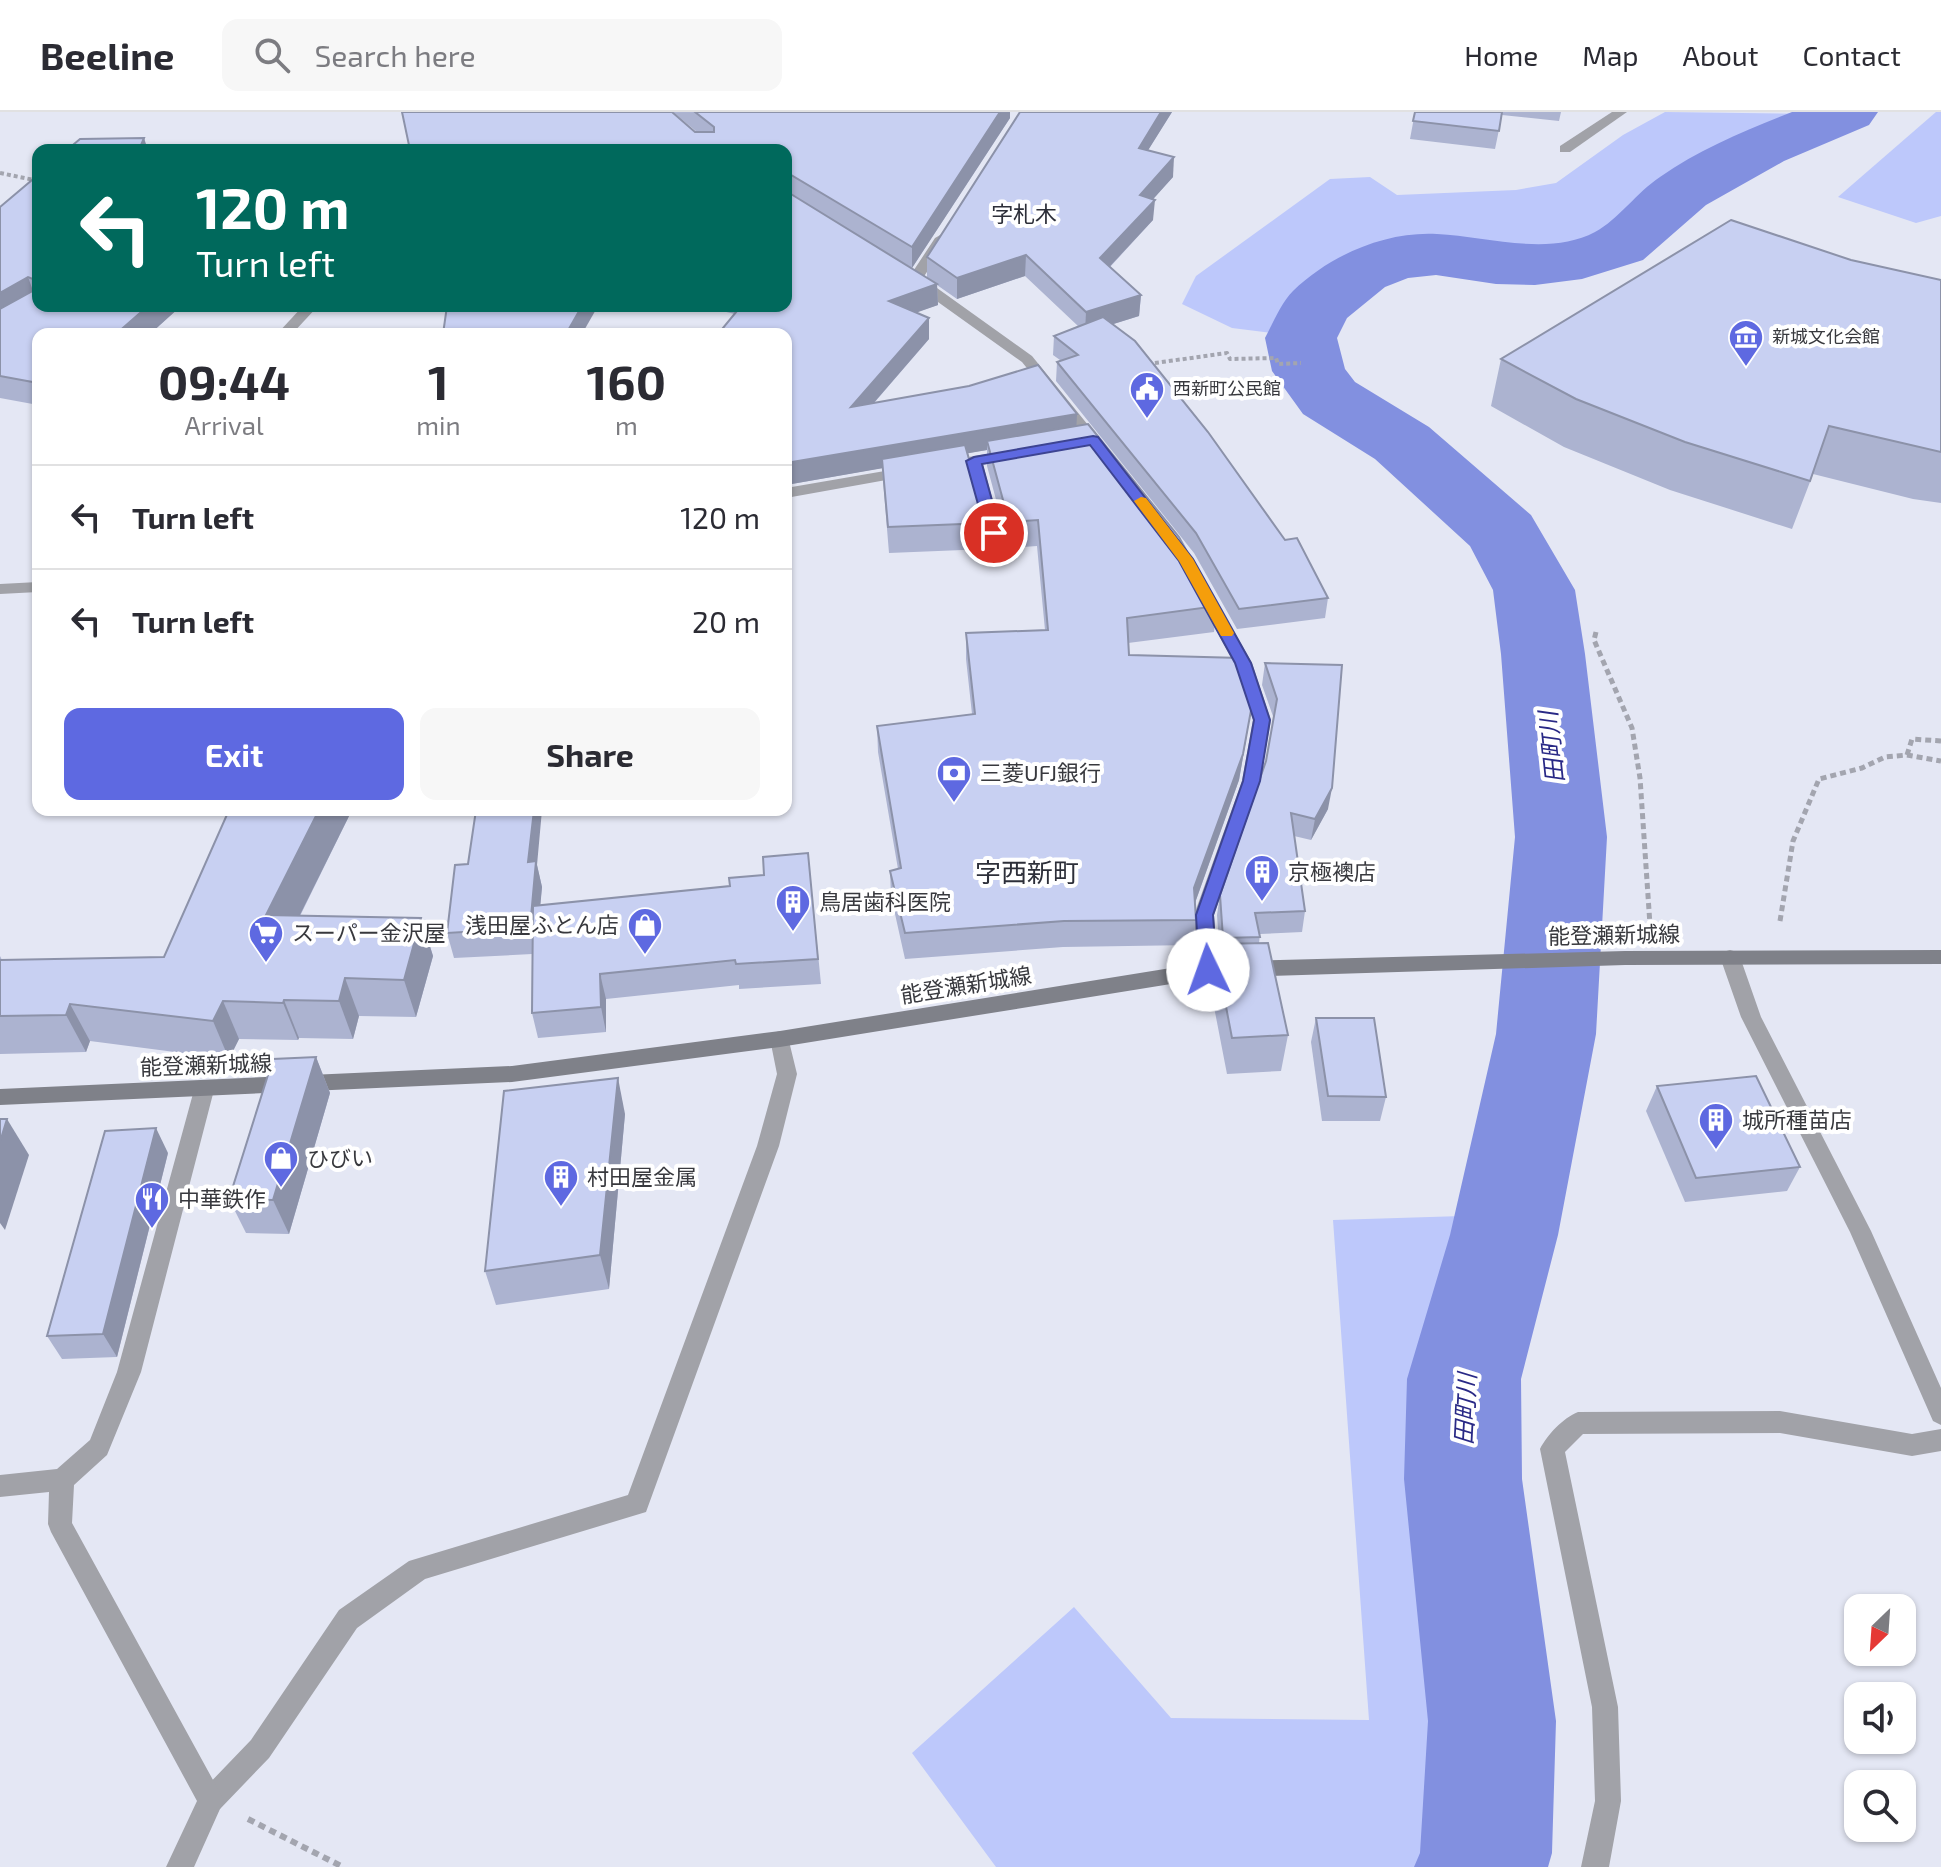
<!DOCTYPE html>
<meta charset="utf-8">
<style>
:root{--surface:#fff;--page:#f7f7f7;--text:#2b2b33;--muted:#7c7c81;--line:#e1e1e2;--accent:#5e69e1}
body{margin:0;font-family:"Exo 2","Noto Sans JP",sans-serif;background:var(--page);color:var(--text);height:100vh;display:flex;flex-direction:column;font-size:30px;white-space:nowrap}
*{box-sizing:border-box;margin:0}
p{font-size:26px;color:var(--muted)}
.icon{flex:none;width:44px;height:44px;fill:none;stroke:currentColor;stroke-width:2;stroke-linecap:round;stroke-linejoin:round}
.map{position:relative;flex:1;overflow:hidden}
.panel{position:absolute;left:32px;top:216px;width:760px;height:488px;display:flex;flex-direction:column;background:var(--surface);border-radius:16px;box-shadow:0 2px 6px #0004}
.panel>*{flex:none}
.banner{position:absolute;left:32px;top:32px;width:760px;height:168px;border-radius:16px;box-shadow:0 2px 6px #0004;background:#00695c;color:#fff;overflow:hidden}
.needle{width:52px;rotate:205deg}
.controls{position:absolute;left:1844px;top:1482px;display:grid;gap:16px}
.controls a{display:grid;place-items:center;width:72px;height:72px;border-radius:16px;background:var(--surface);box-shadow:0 2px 6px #0004;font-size:40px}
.pin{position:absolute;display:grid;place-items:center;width:68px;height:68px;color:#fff;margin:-34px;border:4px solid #fff;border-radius:50%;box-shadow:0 2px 8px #0007}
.me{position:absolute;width:88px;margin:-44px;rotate:357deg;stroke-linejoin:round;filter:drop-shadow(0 0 6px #0008)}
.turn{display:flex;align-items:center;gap:28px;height:168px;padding:0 32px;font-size:36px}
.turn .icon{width:104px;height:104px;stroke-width:2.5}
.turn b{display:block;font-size:56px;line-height:68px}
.eta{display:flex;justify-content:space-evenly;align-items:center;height:136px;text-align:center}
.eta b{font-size:48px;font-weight:700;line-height:56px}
.button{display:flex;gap:16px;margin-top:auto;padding:16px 32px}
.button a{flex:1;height:92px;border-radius:16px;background:var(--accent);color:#fff;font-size:32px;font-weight:700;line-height:92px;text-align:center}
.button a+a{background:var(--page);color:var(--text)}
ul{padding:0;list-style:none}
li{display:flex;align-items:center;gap:24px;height:104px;padding:0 32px;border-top:2px solid var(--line)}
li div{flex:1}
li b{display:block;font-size:30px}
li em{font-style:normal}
header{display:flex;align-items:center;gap:48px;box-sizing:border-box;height:112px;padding:0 40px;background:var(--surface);border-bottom:2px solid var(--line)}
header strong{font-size:38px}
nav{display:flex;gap:44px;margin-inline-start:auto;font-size:28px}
.search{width:560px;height:72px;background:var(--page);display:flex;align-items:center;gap:20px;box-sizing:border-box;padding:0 28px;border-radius:16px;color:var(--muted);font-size:30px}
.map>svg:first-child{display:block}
</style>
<header>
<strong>Beeline</strong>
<div class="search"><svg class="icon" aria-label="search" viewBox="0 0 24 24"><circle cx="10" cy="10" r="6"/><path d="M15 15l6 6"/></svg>Search here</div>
<nav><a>Home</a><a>Map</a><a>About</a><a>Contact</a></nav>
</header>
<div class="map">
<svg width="1941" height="1755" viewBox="0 0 1941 1755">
<rect width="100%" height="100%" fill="#e4e7f4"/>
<g fill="#bdc8fb">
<polygon points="1665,0 1822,2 1762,39 1668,87 1615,132 1551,145 1452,139 1389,143 1343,162 1295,190 1273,221 1232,216 1182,192 1196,164 1330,67 1370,65 1397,83 1516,78 1556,71 1623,23"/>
<polygon points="1936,0 1941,0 1941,104 1916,111 1838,85"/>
<polygon points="1462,1104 1426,1306 1466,1610 1447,1739 1437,1755 996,1755 912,1641 1074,1495 1171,1606 1369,1608 1333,1108"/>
</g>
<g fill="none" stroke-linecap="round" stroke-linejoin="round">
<path fill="#8290e0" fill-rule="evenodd" d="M 1792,0 L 1878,0 L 1869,13 L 1784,49 L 1706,93 L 1643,148 L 1582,167 L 1535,173 L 1496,172 L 1436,163 L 1408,166 L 1385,175 L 1347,206 L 1337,226 L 1345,257 L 1355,270 L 1429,315 L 1531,403 L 1575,478 L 1585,542 L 1607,725 L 1596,922 L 1558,1123 L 1521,1267 L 1522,1367 L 1556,1609 L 1552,1741 L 1548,1755 L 1414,1755 L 1420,1741 L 1428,1609 L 1404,1367 L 1407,1267 L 1450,1123 L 1496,922 L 1515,725 L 1501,542 L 1493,478 L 1470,434 L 1375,347 L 1303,302 L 1272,259 L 1265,226 C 1273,211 1281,191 1293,179 C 1330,143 1386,119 1437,122 C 1486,124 1548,145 1595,120 C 1619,107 1637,80 1660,65 C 1700,37 1747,18 1792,0 Z"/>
<g stroke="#a3a5af" stroke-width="4" stroke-dasharray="4 3" stroke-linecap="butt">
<polyline points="0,61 34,68 38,77"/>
<polyline points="1148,252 1227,241 1230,247 1276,246 1278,252 1301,251"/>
</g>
<g stroke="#a3a5af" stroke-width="5" stroke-dasharray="6 4" stroke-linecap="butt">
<polyline points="1596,520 1594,528 1632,616 1640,666 1650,813"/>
<polyline points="1907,643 1912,627 1941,629"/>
<polyline points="1780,809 1793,729 1819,667 1862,656 1885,645 1907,643 1941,649"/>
</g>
<polyline stroke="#a3a5af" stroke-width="6" stroke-dasharray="7 5" stroke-linecap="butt" points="248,1707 343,1755"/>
<g fill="#a1a2a8" fill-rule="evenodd">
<polygon points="974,344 982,349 1008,444 1006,448 1000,449 992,444 966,349"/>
<polygon points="780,919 787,921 797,962 779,1034 646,1400 425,1467 357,1516 269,1646 220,1697 211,1701 202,1697 198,1688 202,1679 251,1628 339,1498 409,1449 628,1383 757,1034 777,962 770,927 773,921"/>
</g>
<g fill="#a1a2a8" fill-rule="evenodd">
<polygon points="1612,0 1627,0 1570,40 1560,40 1560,34"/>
<polygon points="942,122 949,126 923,166 1032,244 1101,329 1101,335 1091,335 1022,250 910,170 908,167 935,126"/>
<polygon points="303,194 318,194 292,222 277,222"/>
<polygon points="1011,338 1017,340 1017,346 944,359 936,354 944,349"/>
<polygon points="908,355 916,360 914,363 786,386 786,376"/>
<polygon points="38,470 38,480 0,482 0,472"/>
<polygon points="1204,476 1212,481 1252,551 1271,608 1260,669 1214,803 1218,858 1215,863 1201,863 1198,858 1194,803 1242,669 1253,608 1234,551 1196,481"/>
<polygon points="1730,838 1737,840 1740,845 1761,905 1871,1119 1941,1276 1941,1313 1933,1309 1850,1120 1741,905 1720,845 1723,840"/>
<polygon points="204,970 211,972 214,978 141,1260 107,1343 74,1373 72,1411 224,1688 194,1755 166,1755 197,1689 51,1420 48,1412 49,1380 0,1385 0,1363 57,1357 90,1328 117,1260 194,978 197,972"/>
<path d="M 1780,1299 L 1912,1322 L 1941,1317 L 1941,1339 L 1912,1344 L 1780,1321 L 1583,1322 L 1565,1340 L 1618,1595 L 1621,1689 L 1609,1755 L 1581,1755 L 1595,1689 L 1592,1595 L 1540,1337 C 1547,1323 1563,1306 1578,1300 Z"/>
</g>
<polygon fill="#7f8189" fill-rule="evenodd" points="1941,838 1941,852 1625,853 1208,866 780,935 512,970 0,993 0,977 512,954 780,919 1208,850 1625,839"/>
</g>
<g fill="#acb3d0">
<polygon points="673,0 1010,0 1010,6 912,156 841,113 935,171 927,165 927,145 1020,0 1172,0 1148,38 1173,65 1153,87 1153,108 1110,155 1141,183 1139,204 1113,212 1285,428 1328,486 1325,506 1237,517 1194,441 1056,269 1057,250 1060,248 1053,243 1054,224 1078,214 1025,164 957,187 937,173 938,193 917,200 929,227 874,291 1076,314 1217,494 1214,520 1128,531 1129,543 1254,582 1239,668 1195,791 1196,808 1193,833 1063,835 905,847 891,784 890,759 898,757 878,640 877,614 972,602 966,547 966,521 1045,518 1037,434 1009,436 987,354 987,338 968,341 987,411 987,437 889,441 882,356 786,373 786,222 735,202 700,194 786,194 786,38 695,20 697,20"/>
<polygon points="1415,0 1561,0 1559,9 1502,3 1495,37 1410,27"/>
<polygon points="38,63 38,194 181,194 150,222 38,222 38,293 0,286 0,95"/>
<polygon points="1851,148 1941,168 1941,391 1913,387 1813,362 1792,417 1670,378 1564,335 1491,294 1501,247"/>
<polygon points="1265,551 1328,697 1311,728 1294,724 1305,799 1302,820 1260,822 1259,831 1288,923 1281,959 1227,962 1209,869 1214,832 1219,832 1217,803 1220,783 1266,649 1274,607 1262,573"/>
<polygon points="229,698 352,698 300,804 421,806 433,844 416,905 359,904 353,927 299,926 298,928 239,927 229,947 90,929 86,940 0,942 0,844 2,848 164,845"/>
<polygon points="808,741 821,872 739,877 739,873 606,887 606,920 538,926 532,901 532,842 454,846 447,821 537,753 542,775 540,793 730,774 764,763"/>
<polygon points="1316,906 1386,985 1380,1009 1322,1009 1311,930"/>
<polygon points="316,945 330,981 289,1122 246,1121 229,1087"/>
<polygon points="1657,974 1800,1055 1787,1079 1685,1090 1646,999"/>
<polygon points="625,1002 609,1177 496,1193 485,1159"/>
<polygon points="168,1041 117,1245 62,1247 47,1224"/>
</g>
<g fill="#8c92a9">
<polygon points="1000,0 1010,0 1010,6 912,156 912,135"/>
<polygon points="1161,0 1172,0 1137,56 1139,36"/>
<polygon points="144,26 148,38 139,38"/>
<polygon points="1174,45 1173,65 1138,104 1140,83"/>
<polygon points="1155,88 1153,108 1099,166 1100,146"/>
<polygon points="1026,143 1025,164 957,187 957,166"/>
<polygon points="28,165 36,187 0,210 0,181"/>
<polygon points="937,172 938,193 890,210 889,189"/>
<polygon points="1141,183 1139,204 1085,221 1086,200"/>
<polygon points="148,194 181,194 150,222 116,222"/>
<polygon points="582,194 598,194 582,222 566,222"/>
<polygon points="929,206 929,227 852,316 851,295"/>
<polygon points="1077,302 1076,323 987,329 987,338 786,373 786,351"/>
<polygon points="1254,582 1239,668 1191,802 1194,776"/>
<polygon points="1332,676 1328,697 1311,728 1315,707"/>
<polygon points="319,698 352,698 281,841 266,803"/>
<polygon points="534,698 542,698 537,753 542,775 536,842 530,816 528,750"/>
<polygon points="421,806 433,844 416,905 404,868"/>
<polygon points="600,862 606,887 606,920 601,895"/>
<polygon points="345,866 359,904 353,927 339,889"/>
<polygon points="284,888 299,926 298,928 283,891"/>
<polygon points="223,889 239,927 229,947 213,909"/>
<polygon points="70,892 90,929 86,940 66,903"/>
<polygon points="316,945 330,981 289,1122 273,1088"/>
<polygon points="618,966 625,1002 609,1177 600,1143"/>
<polygon points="7,1007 29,1043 5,1118 0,1111 0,1030"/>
<polygon points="156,1016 168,1041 117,1245 103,1222"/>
</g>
<g fill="#c8d0f2" stroke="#8c92a9" stroke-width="2">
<polygon points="402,0 672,0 695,20 714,20 714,15 695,0 1000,0 912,135 791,63 786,62 786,38 410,38"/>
<polygon points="1020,0 1161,0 1139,36 1174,45 1140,83 1155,88 1100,146 1141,183 1086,200 1026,143 957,166 927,145"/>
<polygon points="1415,0 1502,0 1499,19 1413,9"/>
<polygon points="144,26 139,38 67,38 80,27"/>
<polygon points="38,63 38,169 28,165 0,181 0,95"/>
<polygon points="786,79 937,172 889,189 929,206 851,295 969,274 1038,253 1077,302 786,351 786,222 718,222 741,194 786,194"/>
<polygon points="1731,108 1851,148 1941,168 1941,340 1829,314 1810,369 1685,330 1576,287 1501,247"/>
<polygon points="38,170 38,194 148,194 116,222 38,222 38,271 0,264 0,197 36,177"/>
<polygon points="447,194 582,194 566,222 443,222"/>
<polygon points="1103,205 1135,229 1208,320 1285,428 1297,426 1328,486 1239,497 1196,421 1057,250 1078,243 1054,224"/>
<polygon points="1088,312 1179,425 1217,494 1127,506 1129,543 1241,546 1254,582 1243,642 1194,776 1196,808 1064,809 905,821 890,759 901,756 877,614 975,602 966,521 1048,518 1038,408 1009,410 987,329"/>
<polygon points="965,333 987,411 888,415 882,347"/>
<polygon points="1265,551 1342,553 1332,676 1315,707 1291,701 1305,799 1255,801 1260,825 1223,826 1220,783 1266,649 1277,587"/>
<polygon points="229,698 319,698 266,803 421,806 404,868 345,866 339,889 284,888 283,891 223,889 213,909 70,892 66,903 0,904 0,848 164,845"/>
<polygon points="476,698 534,698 528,750 536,749 530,816 447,821 455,753 468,752"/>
<polygon points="808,741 818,847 736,852 735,848 600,862 601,895 532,901 533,794 730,774 729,766 764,763 763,745"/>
<polygon points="1268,831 1288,923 1232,926 1214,832"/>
<polygon points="1316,906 1374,906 1386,985 1328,984"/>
<polygon points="316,945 273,1088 229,1087 273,947"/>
<polygon points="1756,964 1800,1055 1696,1066 1657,974"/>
<polygon points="618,966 600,1143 485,1159 504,979"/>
<polygon points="0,1007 7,1007 0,1030"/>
<polygon points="156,1016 103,1222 47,1224 105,1019"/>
</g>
<polygon fill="#5e69e1" stroke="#3d4492" stroke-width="2" points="1093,324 1098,325 1193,447 1251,551 1270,608 1260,669 1213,803 1217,858 1208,865 1199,858 1196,803 1243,669 1254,608 1235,551 1179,449 1090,333 982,352 1001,421 994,425 986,421 966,349 974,345"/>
<polygon fill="#f59e0b" points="1141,385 1146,386 1193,447 1234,521 1232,524 1221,524 1179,449 1134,389"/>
<defs>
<g id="museum-pin" transform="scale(1.8)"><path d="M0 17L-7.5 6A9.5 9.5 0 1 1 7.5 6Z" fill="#5e69e1" stroke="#fff"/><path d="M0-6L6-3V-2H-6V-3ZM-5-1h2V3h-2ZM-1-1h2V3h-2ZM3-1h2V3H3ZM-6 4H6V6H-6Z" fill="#fff"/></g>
<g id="civic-pin" transform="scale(1.8)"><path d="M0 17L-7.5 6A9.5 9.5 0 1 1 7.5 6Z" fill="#5e69e1" stroke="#fff"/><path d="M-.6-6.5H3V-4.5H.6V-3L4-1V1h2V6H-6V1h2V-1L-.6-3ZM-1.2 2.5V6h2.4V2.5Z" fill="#fff"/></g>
<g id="bank-pin" transform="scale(1.8)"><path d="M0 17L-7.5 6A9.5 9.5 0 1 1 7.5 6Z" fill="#5e69e1" stroke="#fff"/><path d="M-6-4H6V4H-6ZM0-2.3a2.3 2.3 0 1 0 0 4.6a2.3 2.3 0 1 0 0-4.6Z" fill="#fff"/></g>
<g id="building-pin" transform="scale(1.8)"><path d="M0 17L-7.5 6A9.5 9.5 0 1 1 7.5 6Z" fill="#5e69e1" stroke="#fff"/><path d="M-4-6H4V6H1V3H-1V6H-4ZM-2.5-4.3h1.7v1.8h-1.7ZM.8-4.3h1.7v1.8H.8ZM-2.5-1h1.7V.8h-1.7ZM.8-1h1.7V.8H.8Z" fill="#fff"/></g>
<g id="shop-pin" transform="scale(1.8)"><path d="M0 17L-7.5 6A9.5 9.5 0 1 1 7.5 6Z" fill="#5e69e1" stroke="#fff"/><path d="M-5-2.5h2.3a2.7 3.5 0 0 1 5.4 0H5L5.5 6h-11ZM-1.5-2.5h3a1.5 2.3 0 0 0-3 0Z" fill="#fff"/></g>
<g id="supermarket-pin" transform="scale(1.8)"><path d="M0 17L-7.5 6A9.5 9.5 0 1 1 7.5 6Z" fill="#5e69e1" stroke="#fff"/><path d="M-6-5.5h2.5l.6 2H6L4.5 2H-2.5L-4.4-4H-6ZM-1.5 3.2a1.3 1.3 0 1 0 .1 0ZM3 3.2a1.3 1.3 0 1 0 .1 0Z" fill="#fff"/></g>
<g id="restaurant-pin" transform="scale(1.8)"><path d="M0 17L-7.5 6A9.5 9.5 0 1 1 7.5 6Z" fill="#5e69e1" stroke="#fff"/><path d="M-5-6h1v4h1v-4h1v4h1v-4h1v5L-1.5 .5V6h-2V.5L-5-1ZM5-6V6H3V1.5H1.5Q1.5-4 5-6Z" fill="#fff"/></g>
</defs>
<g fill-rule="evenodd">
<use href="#museum-pin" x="1746" y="225"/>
<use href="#civic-pin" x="1147" y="277"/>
<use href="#bank-pin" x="954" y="661"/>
<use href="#building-pin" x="1262" y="760"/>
<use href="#building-pin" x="793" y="790"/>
<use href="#shop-pin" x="645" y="813"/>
<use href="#supermarket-pin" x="266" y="821"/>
<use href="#building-pin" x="1716" y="1008"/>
<use href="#shop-pin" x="281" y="1046"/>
<use href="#building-pin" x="561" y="1065"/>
<use href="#restaurant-pin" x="152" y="1087"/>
</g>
<g text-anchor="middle" stroke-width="8" stroke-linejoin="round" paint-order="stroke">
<g font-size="18" fill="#38393e" stroke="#fff" text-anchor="start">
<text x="1772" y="231">新城文化会館</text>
<text x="1173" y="283">西新町公民館</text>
</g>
<g font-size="22" fill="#2d2f39" stroke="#fff">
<text x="1024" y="110">字札木</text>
</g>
<g font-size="22" fill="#38393e" stroke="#fff" text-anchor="start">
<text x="980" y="669">三菱UFJ銀行</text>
<text x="1288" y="768">京極襖店</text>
<text x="819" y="798">鳥居歯科医院</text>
<text x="619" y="821" text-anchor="end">浅田屋ふとん店</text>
<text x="292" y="829">スーパー金沢屋</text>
<text x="1742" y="1016">城所種苗店</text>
<text x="307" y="1054">ひびい</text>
<text x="587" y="1073">村田屋金属</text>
<text x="178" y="1095">中華鉄作</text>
</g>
<g font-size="22" fill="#38393e" stroke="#fff">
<text transform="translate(1614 823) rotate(-1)" y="8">能登瀬新城線</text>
<text transform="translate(966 873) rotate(-9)" y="8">能登瀬新城線</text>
<text transform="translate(206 953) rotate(-2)" y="8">能登瀬新城線</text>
</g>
<g font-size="24" font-style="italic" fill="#292986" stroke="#fff">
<text transform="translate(1552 635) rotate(-96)" y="8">田町川</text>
<text transform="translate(1466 1297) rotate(-87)" y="8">田町川</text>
</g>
<g font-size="26" fill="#2d2f39" stroke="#fff">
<text x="1027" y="770">字西新町</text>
</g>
</g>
</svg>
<div class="controls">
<a><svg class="needle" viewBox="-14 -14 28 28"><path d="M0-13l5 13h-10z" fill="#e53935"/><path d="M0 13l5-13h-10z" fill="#7c7c81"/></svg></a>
<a><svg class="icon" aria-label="sound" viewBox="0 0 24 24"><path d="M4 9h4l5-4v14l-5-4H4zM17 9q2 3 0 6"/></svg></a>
<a><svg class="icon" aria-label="search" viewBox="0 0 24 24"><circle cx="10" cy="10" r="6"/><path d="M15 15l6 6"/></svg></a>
</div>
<div class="pin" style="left:994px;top:421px;background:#d93025"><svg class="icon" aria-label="arrive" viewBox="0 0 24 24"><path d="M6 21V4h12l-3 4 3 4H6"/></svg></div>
<svg class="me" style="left:1208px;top:858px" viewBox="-20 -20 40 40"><circle r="19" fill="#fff"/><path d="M0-13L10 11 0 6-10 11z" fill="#5e69e1"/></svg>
<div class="banner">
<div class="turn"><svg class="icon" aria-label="left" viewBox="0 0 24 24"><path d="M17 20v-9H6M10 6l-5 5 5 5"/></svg><div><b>120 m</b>Turn left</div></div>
</div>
<section class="panel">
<div class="eta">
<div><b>09:44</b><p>Arrival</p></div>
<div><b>1</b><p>min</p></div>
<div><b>160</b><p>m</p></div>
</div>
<ul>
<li><svg class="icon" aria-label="left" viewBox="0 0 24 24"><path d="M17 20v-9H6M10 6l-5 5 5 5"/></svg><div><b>Turn left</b></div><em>120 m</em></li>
<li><svg class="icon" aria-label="left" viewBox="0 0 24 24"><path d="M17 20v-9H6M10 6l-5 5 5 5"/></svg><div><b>Turn left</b></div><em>20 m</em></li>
</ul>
<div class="button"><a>Exit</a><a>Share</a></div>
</section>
</div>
